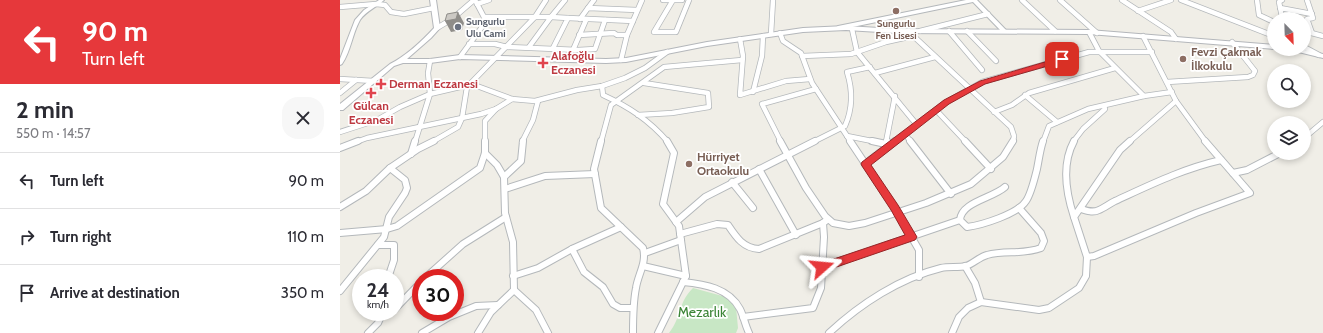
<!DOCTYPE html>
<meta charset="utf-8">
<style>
:root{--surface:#fff;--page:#f7f7f7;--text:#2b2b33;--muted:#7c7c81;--line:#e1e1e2}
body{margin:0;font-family:Cabin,sans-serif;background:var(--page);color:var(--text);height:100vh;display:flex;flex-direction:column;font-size:15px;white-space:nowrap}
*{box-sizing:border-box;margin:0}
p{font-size:13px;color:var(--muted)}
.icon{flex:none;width:22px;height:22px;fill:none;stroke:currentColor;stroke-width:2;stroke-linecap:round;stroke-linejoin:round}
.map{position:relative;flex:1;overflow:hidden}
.sheet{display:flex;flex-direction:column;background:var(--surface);width:340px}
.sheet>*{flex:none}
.guide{background:#e6383b;color:#fff;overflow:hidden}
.needle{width:26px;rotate:157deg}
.buttons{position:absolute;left:927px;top:12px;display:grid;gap:8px}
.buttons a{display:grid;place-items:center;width:44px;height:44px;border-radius:50%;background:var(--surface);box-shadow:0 2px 6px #0003;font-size:20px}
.speed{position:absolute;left:12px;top:269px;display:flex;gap:8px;font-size:20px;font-weight:700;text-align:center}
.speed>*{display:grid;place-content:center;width:52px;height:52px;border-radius:50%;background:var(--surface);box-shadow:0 2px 6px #0003;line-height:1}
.speed small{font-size:10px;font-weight:400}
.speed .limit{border:6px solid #d22;background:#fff;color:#111}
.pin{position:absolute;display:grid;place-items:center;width:34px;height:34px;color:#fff;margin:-17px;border-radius:8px;box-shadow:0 2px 6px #0006}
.me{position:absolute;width:44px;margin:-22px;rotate:72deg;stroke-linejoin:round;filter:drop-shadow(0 0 3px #0008)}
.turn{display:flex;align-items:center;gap:14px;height:84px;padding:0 16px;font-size:18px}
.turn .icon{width:52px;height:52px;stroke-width:2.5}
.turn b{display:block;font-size:28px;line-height:34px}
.round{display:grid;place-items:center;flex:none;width:42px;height:42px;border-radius:16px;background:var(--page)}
.summary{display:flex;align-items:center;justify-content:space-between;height:68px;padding:0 16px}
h1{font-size:24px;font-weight:700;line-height:30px}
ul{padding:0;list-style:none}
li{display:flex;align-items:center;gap:12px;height:56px;padding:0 16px;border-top:1px solid var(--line)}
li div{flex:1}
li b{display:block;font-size:15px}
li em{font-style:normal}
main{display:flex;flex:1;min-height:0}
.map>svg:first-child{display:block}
</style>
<main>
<section class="sheet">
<div class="guide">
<div class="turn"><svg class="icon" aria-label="left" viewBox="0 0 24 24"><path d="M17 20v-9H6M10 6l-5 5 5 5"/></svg><div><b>90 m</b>Turn left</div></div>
</div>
<div class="summary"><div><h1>2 min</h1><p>550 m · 14:57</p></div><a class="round"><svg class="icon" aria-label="close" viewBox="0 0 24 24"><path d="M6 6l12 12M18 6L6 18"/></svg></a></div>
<ul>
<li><svg class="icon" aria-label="left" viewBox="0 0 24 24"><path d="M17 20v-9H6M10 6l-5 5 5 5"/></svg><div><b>Turn left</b></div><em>90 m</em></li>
<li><svg class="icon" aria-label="right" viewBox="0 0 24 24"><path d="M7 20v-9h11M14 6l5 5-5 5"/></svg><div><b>Turn right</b></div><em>110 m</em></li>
<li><svg class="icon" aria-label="arrive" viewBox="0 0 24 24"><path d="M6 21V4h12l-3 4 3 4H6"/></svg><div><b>Arrive at destination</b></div><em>350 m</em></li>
</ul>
</section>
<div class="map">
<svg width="983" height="333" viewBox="0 0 983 333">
<rect width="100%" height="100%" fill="#f0eee7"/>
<path fill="#c8e7c5" d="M 353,288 L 386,297 L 396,307 L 398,328 L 396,333 L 329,333 C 341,319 338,302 353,288 Z"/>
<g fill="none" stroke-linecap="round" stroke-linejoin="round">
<g stroke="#b4b8bb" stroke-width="6">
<g id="minor-far1">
<polyline points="323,0 342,0"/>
<polyline points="333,0 314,32 336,32 349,0"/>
<polyline points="682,0 715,31"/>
<polyline points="720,0 757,33"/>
<polyline points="782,0 831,32 836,39"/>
<polyline points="841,0 934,36"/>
<polyline points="917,0 919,15 934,22"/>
<polyline points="942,0 939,2 942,17"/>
<polyline points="967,0 973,18 967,19 972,33"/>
<polyline points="137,4 149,0"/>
<polyline points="0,7 36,4 45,5 51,12 64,14 94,8"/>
<polyline points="248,8 254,0"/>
<polyline points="940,8 972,14"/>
<polyline points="798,11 831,0"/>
<polyline points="144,17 211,17 189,47"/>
<polyline points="211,17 228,18 213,48"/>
<polyline points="211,17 225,0"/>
<polyline points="228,18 293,21"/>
<polyline points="240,19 248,8 297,10"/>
<polyline points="97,28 112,19 134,0"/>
<polyline points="512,29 517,52 577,125"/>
<polyline points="568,31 671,127 674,136 673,142"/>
<polyline points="580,31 648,14"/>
<polyline points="609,31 642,70"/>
<polyline points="627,31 656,61"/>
<polyline points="964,31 983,36"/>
<polyline points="749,32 759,51 804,96"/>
<polyline points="440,33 443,41 461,53 472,83 511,142"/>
<polyline points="431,34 433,0"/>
<polyline points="239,35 274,33 277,35 287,35"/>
<polyline points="803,36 836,101 866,142"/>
<polyline points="400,39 403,56 400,95 446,81 470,79"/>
<polyline points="129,44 155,44 167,47 238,50 255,49 265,20"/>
<polyline points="964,47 979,55"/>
<polyline points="233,50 246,20"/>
<polyline points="462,56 511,54 546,42 573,36"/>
<polyline points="120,57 142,27 145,19 135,0"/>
<polyline points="281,60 287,35 302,0"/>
<polyline points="535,73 595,57"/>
<polyline points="0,79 34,81"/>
<polyline points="827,82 908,77 913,75 915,71 892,42"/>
<path d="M 262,86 L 263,95 C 289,107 309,120 328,142"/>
<polyline points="413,92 422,56 423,36"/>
<polyline points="0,93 16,80"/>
<polyline points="685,95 717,122"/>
<polyline points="596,110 626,142"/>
<polyline points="654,112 672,105 689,93 775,68"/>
<polyline points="298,115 332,113 369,107 368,93 304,83"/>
<polyline points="0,132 37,120 60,107 90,94 120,87 137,86 172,99 195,101 237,90 262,86 285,78 305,68 327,52"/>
<polyline points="565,134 571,142"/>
<polyline points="507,136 537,142"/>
<polyline points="964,138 983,122"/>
<polyline points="16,142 27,138 141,114 156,109 172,99"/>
<polyline points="75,142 90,94 88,73 90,61"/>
<polyline points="92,142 118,127 122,118 127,87 195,17 206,0"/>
<polyline points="145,142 145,121 156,109"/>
<polyline points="182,142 193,120 198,101"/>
<polyline points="261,142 271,105 324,67 402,60"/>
<polyline points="441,142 422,104 476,89"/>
<path d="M 473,142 L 505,126 C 513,108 513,91 507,72 L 530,67"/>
<polyline points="546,142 555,96"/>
<polyline points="554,142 606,102 642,82 749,52 812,52"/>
<polyline points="703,142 709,126 748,109 804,96 832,92"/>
<polyline points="733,142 743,129 765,109 764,106"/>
<polyline points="789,142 836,101"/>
</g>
</g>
<g stroke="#b4b8bb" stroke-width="8">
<g id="minor">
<path d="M 261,141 L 254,169 L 261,208 L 303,248 C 307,263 298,274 296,288 C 293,303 293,318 293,333"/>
<polyline points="440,141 466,188 485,216 493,223 509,226 525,223 586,203 631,184 663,157 673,141"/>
<polyline points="510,141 554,207 579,250 579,277"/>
<polyline points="532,141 546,144"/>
<polyline points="547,141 546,144 549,146"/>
<polyline points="570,141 611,194"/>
<polyline points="625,141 651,169"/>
<path d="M 734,141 C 721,165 726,193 734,217"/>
<polyline points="0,148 18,141"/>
<polyline points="145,153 157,165 164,177 165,213 173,242 174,290 196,310 208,333"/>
<polyline points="71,154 75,141"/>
<polyline points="525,164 555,141"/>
<polyline points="419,169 456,235"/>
<polyline points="893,173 907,170 940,153"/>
<polyline points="164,177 181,161 183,141"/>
<polyline points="392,182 413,208"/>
<path d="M 665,187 C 653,198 621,202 620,220 L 627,227 C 642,225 678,214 686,201 C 691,194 695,177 697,169 C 699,159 700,150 703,141"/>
<polyline points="165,189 205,176 255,174"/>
<polyline points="0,207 26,191 50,168 78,149 94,141"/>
<path d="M 741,209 C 747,211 753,213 759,210 C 764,208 769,204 775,201 C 810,185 842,169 881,160"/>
<polyline points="336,222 365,197 475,141"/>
<polyline points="0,233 47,229 57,226 140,168 145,153 145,141"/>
<path d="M 340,234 L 377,224 L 388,225 C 396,237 403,248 419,249 L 483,223"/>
<polyline points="38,245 54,245 54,260 48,278"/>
<polyline points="232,249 244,272 263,287 273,304 280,308 293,308"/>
<polyline points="305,253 341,240"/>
<polyline points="747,257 754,256 856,213 910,193 865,141"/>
<polyline points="303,266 346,276"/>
<polyline points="625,266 635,283 641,302"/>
<polyline points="482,267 620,220"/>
<polyline points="173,276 198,268 232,249 281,227"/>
<polyline points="85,278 123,244 166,217"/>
<path d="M 343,282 C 364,284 389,288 400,309 C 404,317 405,325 409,333"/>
<polyline points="0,291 44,237 49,217 65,193 67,188 65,180 50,168"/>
<polyline points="55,309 81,282"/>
<polyline points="403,317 473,308 481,288 484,237 483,223 487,220"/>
<polyline points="28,333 38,323 43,312"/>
<polyline points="82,333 109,317 136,306 158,305"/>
<polyline points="138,333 151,312 174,290"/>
<polyline points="318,333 346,276 339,226 323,204 334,153 327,141"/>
<path d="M 489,333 C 520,304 560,278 601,268 C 609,266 618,268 626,266 C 633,264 639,257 647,255 C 665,250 683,255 701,248 L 704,241 L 701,233 L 679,208"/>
<polyline points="612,333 619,317 628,308 641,302 699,310 709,308 739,288 746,276 747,257 734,217 780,150 790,141"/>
</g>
</g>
<g stroke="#b4b8bb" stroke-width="2">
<g id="tertiary">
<path d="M 39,0 L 44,0 C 37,7 26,11 20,20 C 12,34 11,51 2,64 L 0,65 L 0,59 L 15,20 L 24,10 Z"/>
<polygon points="626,0 637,0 666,30 666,32 662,32 633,2 498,30 495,28 498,26"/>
</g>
</g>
<g stroke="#b4b7bb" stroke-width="2">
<g id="secondary">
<path d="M 90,0 L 96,0 L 100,28 L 91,38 L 67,59 L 90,59 L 120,55 L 266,59 L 286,58 L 367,42 L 463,28 L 506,26 L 556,29 L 749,30 L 934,45 L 934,49 L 749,34 L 556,33 L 506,30 L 463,32 L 367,46 L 286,62 L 266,63 L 120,59 L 90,63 L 63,63 L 54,66 L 3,110 L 0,110 L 0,104 L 50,64 C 66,56 82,41 94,28 Z"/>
<polygon points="949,49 960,49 983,54 983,58 950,50"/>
</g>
</g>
<use href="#minor-far1" stroke="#fff" stroke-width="4.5"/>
<use href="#minor" stroke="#fff" stroke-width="6"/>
<use href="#tertiary" fill="#fff" fill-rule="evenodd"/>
<use href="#secondary" fill="#fff" fill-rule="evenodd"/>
</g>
<polygon fill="#8f8d89" points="118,12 124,23 122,30 111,32 105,21"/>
<polygon fill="#ccc9c4" stroke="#8f8d89" points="118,12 116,19 105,21 107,14"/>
<polygon fill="#e6383b" stroke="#962426" points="722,57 726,59 725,61 645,84 609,104 531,165 558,205 577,237 575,240 482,272 479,270 477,267 479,264 565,235 551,210 522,166 521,164 522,162 604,100 640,81"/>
<g fill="#8d6e63" stroke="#fff" stroke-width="1.5">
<circle cx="556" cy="11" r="4"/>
<circle cx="843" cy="59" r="4"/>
<circle cx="349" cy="164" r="4"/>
</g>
<circle fill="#6b7280" stroke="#fff" stroke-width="1.5" cx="118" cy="27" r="4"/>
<g fill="#e0444e" stroke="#fff" stroke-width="1.5">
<path d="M201 57h4v4h4v4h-4v4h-4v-4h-4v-4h4z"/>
<path d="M39 78h4v4h4v4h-4v4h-4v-4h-4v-4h4z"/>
<path d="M29 87h4v4h4v4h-4v4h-4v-4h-4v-4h4z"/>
</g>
<g text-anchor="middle" stroke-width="3.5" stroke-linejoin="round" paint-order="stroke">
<g font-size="10" font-weight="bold" fill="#5b616d" stroke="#fff" text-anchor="start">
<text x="126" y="25">Sungurlu<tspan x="126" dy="12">Ulu Cami</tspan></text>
</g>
<g font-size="10" font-weight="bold" fill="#785e54" stroke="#fff">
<text x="556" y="27">Sungurlu<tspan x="556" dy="12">Fen Lisesi</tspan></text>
</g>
<g font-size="12" font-weight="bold" fill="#785e54" stroke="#fff" text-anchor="start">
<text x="851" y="56">Fevzi Çakmak<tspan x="851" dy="14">İlkokulu</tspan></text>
<text x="357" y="161">Hürriyet<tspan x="357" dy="14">Ortaokulu</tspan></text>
</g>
<g font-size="12" font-weight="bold" fill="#be3a42" stroke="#fff" text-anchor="start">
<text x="211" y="60">Alafoğlu<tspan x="211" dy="14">Eczanesi</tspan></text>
<text x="49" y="88">Derman Eczanesi</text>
<text x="31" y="110" text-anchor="middle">Gülcan<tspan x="31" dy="14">Eczanesi</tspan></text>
</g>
<g font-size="14" fill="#3c8537" stroke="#fff">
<text x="362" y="317">Mezarlık</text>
</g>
</g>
</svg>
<div class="buttons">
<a><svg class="needle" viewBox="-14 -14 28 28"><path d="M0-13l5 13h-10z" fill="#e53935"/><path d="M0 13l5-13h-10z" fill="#7c7c81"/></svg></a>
<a><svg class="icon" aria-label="search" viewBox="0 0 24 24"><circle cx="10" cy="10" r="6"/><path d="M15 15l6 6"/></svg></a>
<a><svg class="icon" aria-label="layers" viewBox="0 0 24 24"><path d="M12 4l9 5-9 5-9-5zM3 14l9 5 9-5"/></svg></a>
</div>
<div class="speed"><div>24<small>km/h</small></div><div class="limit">30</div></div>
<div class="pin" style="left:722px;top:59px;background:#d93025"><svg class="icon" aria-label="arrive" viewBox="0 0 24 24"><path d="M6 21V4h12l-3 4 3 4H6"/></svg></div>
<svg class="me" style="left:482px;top:267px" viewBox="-20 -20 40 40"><path d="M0-17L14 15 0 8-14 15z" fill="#e6383b" stroke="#fff" stroke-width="4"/></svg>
</div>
</main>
